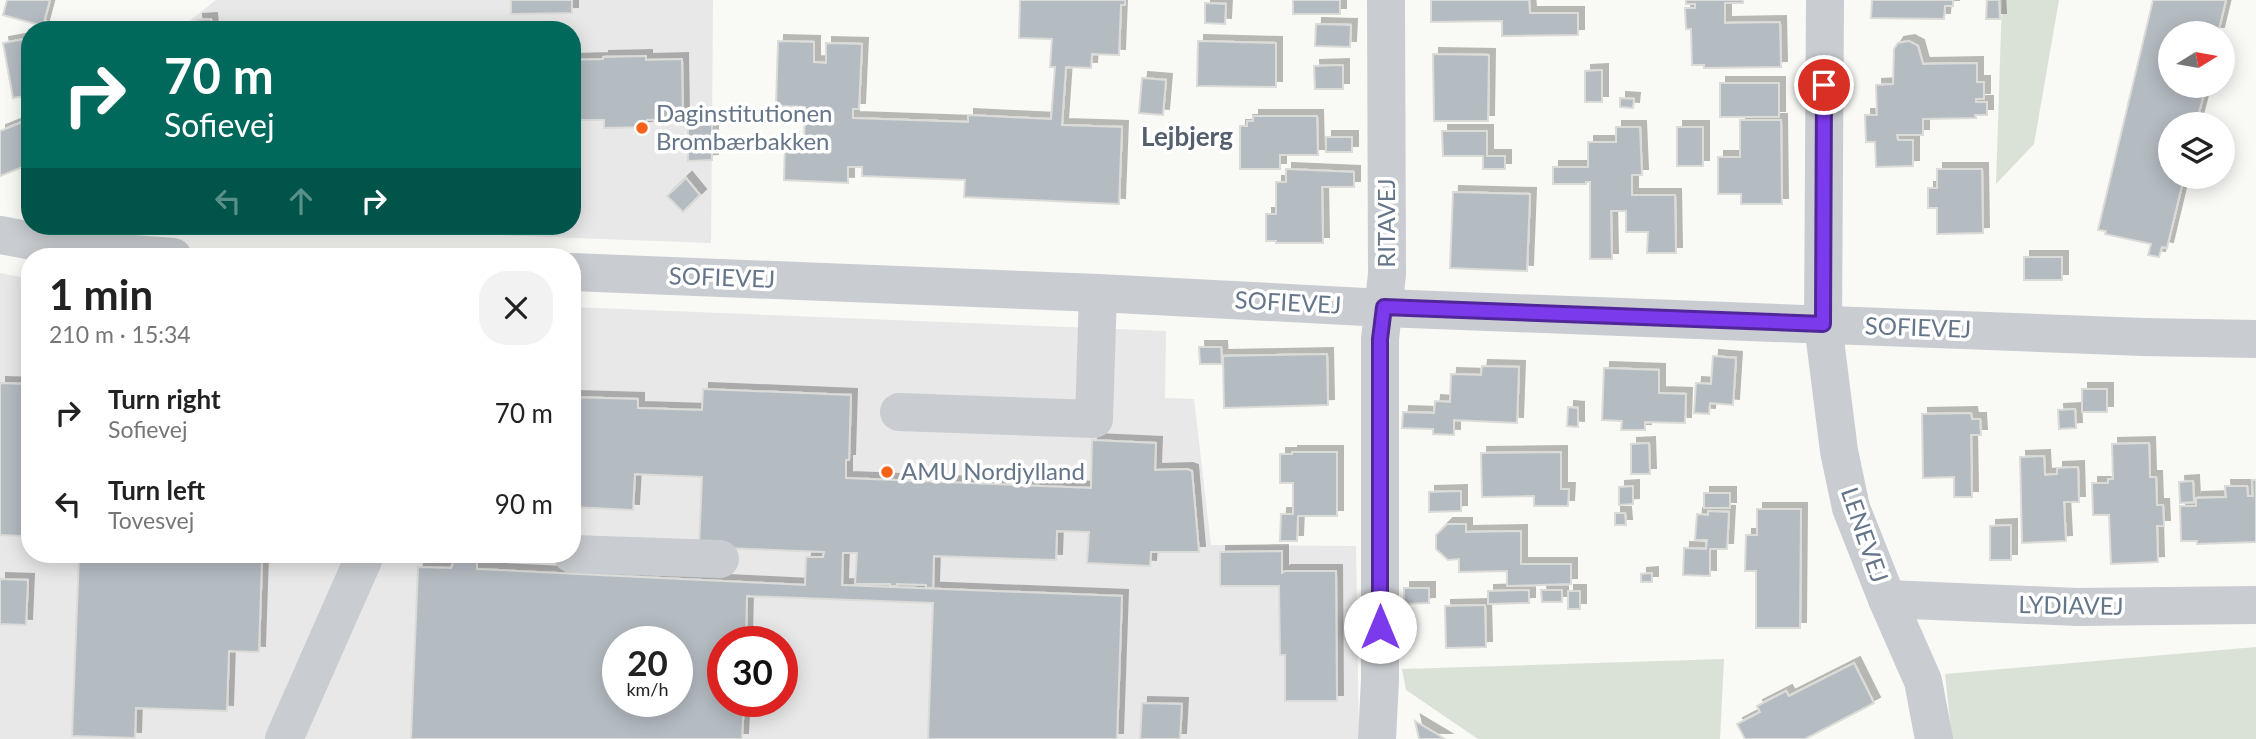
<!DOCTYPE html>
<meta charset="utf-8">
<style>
:root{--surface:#fff;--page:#f2f2f2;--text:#222;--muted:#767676}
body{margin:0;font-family:Lato,sans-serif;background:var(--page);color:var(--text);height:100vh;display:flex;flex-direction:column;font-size:26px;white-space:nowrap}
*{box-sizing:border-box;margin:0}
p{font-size:23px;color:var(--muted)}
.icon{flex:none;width:38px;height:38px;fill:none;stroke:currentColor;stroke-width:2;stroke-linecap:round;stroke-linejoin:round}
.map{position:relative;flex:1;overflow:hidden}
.details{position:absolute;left:21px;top:248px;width:560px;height:315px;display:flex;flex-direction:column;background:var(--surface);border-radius:28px;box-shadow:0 4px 18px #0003}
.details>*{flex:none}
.top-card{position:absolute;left:21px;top:21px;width:560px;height:214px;border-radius:28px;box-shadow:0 4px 18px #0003;background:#00695c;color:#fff;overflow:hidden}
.needle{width:46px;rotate:79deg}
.controls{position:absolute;left:2158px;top:21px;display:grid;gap:14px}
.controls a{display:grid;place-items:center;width:77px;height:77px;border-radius:50%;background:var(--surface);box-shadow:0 4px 18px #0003;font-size:35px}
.speed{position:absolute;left:602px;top:626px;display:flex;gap:14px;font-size:35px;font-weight:700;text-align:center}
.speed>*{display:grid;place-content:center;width:91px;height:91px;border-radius:50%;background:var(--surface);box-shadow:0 4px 18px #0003;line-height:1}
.speed small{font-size:18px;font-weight:400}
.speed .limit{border:10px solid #d22;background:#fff;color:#111}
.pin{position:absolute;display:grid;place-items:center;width:60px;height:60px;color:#fff;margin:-30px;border:4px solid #fff;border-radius:50%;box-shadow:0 2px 7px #0007}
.me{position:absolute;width:77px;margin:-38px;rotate:0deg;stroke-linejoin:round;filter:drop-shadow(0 0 5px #0008)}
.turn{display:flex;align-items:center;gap:24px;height:147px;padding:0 28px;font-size:32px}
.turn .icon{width:91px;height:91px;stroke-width:2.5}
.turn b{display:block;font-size:49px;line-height:60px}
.lanes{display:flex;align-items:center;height:66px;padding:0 28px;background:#0003;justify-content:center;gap:35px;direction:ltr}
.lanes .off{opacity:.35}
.round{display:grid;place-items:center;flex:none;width:74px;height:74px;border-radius:28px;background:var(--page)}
.overview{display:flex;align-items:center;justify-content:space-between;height:119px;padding:0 28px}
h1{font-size:42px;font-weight:700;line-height:52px}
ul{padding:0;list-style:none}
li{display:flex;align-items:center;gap:21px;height:91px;padding:0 28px}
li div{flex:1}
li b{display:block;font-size:26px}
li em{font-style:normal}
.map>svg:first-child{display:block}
</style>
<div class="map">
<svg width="2256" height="739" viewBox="0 0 2256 739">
<defs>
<filter id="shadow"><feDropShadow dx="6" dy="-6" stdDeviation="0" flood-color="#0004"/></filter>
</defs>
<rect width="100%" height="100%" fill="#f9f9f6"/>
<g fill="#e7e8e7" fill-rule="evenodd">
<polygon points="216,0 713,0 711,243 255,226 572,226 572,30 178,30"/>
<path d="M 0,273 L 30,279 L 30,555 L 572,555 L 572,307 L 1166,331 L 1165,398 L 1194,399 L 1211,545 L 1356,546 L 1359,739 L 0,739 ZM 618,642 L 677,642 L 677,702 L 618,702 ZM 723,642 L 782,642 L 782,702 L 723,702 Z"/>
</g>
<g fill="#dae2d7">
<polygon points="2002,0 2059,0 2034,144 1996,184"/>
<polygon points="2256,647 2256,739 1952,739 1945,674"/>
<polygon points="1724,659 1720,739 1478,739 1406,690 1402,669"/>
</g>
<g fill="#b4bbc1" stroke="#dbdbd8" stroke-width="2" fill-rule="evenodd" filter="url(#shadow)">
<polygon points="7,0 50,0 43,26 3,15"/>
<polygon points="511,0 572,0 572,13 511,14"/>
<polygon points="1020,0 1125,0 1125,5 1121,5 1119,55 1092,54 1091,68 1066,67 1062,125 1122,127 1119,204 964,197 965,180 862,176 862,167 848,167 848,183 784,180 785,143 804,143 805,107 776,106 778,41 814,42 814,62 826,63 826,43 862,44 859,109 853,109 853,118 968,122 968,115 1051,119 1055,67 1050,67 1052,39 1019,38"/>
<rect x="1293" y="0" width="47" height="14"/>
<polygon points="1431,0 1529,0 1530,13 1578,13 1578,35 1502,36 1502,21 1431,22"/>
<polygon points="1686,0 1743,0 1743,3 1725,3 1725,23 1780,22 1781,67 1704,68 1704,65 1692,65 1691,29 1686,29 1685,8 1695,8 1695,4 1686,4"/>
<polygon points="1872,0 1953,0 1953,6 1945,6 1944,19 1871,18"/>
<polygon points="1987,0 1999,0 2000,19 1986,19"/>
<polygon points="2153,0 2226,0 2218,33 2170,33 2170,86 2206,86 2196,124 2170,124 2170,177 2184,177 2167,248 2162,247 2159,257 2148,255 2151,244 2105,234 2106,231 2098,230"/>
<polygon points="1205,3 1226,4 1225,24 1205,23"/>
<polygon points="211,19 212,30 198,30 197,20"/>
<polygon points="1316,24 1351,25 1350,47 1315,46"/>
<polygon points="30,38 30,95 13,98 3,43"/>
<polygon points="1198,41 1276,43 1276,87 1197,86"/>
<polygon points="1909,41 1918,46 1923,64 1977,63 1977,82 1984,82 1984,99 1976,99 1976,102 1987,102 1987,115 1975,115 1976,118 1923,119 1923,135 1897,135 1898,140 1913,140 1913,166 1876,167 1875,142 1866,142 1865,115 1877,115 1876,85 1893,84 1894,49 1898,43"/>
<polygon points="1433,54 1489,55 1488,121 1434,121"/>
<polygon points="646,56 646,60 682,59 683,119 647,120 646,127 604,128 604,120 572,120 572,60 603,59 603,57"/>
<polygon points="1343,65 1343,89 1315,89 1314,66"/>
<polygon points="1602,70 1602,102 1585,102 1585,71"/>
<polygon points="1142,78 1166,80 1163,115 1139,113"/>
<rect x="1720" y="83" width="59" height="34"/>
<polygon points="1620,98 1634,99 1633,108 1620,107"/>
<polygon points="1253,116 1317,116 1318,155 1280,155 1280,169 1240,169 1240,126 1247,126 1247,121 1253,121"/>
<polygon points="30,119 30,164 0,176 0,131"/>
<polygon points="1740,120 1781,120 1782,204 1741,204 1741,194 1718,194 1718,157 1740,157"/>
<polygon points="688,125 712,125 712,160 688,161"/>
<polygon points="1616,127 1640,127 1642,175 1632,175 1632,195 1675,195 1676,253 1647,253 1648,232 1626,232 1626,211 1611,211 1612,259 1590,259 1590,182 1586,182 1586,184 1553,184 1553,167 1588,167 1588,142 1616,142"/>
<rect x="1677" y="127" width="26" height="39"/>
<polygon points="1442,131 1487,131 1487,156 1505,156 1505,169 1483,169 1483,156 1443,156"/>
<rect x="1326" y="137" width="26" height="15"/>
<polygon points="1286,169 1354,172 1354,187 1322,187 1323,243 1276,243 1276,241 1266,241 1266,214 1276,214 1276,182 1286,182"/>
<polygon points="1937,169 1982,169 1983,233 1937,234 1937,208 1928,208 1928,188 1937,188"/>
<polygon points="686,178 700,195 683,212 667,196"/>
<polygon points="1453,192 1530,194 1527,271 1450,268"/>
<rect x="2024" y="257" width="38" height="23"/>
<polygon points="1199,347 1221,347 1222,364 1200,364"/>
<polygon points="1327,354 1328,405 1224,408 1223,356"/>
<polygon points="1713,356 1736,358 1733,405 1710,403 1709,414 1694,413 1696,383 1711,384"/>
<polygon points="1482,366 1519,367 1517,423 1454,420 1454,435 1433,434 1433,429 1402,428 1403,412 1434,413 1435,401 1450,402 1451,374 1481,375"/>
<polygon points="1604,368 1659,370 1659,393 1686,394 1685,423 1645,422 1645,430 1621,430 1622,421 1602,420"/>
<polygon points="0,383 29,384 23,536 0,535"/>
<path d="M 703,389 L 851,395 L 849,460 L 846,460 L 846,478 L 1091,488 L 1092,440 L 1156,443 L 1155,470 L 1187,469 L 1192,471 L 1199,552 L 1151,552 L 1150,566 L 1087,563 L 1089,532 L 1057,531 L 1056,560 L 934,556 L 933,588 L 926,588 L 926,585 L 897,584 L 897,586 L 890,586 L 890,584 L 855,584 L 857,553 L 843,553 L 842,585 L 1122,596 L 1117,739 L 928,739 L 933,603 L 747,596 L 746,642 L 723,642 L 723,702 L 744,702 L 742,739 L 411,739 L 418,567 L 451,568 L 455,558 L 466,559 L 466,555 L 477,555 L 477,569 L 805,585 L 806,557 L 823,557 L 824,552 L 699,547 L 702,477 L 635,474 L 633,510 L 572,507 L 572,397 L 638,399 L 638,408 L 702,410 ZM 618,642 L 677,642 L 677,702 L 618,702 Z"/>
<rect x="2082" y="389" width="25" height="23"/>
<polygon points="1568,407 1578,408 1578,427 1567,426"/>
<polygon points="2075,409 2076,428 2059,429 2058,410"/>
<polygon points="1971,413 1972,419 1980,419 1981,435 1971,435 1972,497 1954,497 1954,477 1923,478 1922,414"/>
<polygon points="1649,443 1650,474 1631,474 1631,444"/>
<polygon points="2149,443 2150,477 2156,477 2157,505 2163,505 2164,526 2157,526 2158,562 2111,564 2109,515 2093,515 2092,483 2108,483 2108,479 2113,479 2112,444"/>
<polygon points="1292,452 1337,452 1337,516 1298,516 1297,541 1280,541 1281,514 1293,514 1293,483 1280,483 1280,454 1292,454"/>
<polygon points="1561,452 1561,489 1569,489 1568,506 1534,506 1534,496 1482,497 1481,453"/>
<polygon points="2044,456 2045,475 2057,474 2057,468 2078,467 2079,502 2064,502 2066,541 2022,543 2020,457"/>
<polygon points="2252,480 2256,480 2256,542 2197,544 2197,541 2181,541 2180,506 2196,506 2196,498 2226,497 2225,486 2247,486 2248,496 2253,496"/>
<polygon points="2193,481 2194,502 2180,503 2179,482"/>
<polygon points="1633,486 1633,504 1619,505 1619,487"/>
<polygon points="1461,491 1461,511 1429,512 1429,492"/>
<rect x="1704" y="493" width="26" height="15"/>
<polygon points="1757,509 1801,509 1800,628 1756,628 1756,571 1745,571 1746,535 1757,535"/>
<polygon points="1708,511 1729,512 1727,549 1710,549 1710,576 1683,575 1684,548 1706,549 1707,540 1695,540 1697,514 1708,515"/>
<polygon points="1615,513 1625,513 1626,525 1615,525"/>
<polygon points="1447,524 1466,524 1466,532 1521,531 1521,564 1571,564 1571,584 1507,586 1507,571 1459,572 1459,559 1448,560 1436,549 1436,535"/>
<polygon points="2011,525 2011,560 1990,560 1990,526"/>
<polygon points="1282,551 1282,573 1285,571 1336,571 1337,701 1285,701 1285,655 1280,655 1279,586 1220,586 1220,552"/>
<polygon points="79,555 262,561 259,652 229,651 227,711 136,708 135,738 72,736"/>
<polygon points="1652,573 1652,582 1641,582 1641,574"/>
<polygon points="0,579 28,580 26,625 0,624"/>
<polygon points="1404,588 1429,588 1429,603 1404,604"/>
<polygon points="1529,590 1529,603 1488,604 1488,591"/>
<polygon points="1541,590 1562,590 1562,602 1542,602"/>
<rect x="1568" y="591" width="12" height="18"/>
<polygon points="1485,605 1486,647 1446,648 1445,606"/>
<polygon points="1854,663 1874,703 1805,739 1745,739 1737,724 1760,712 1757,706 1786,691 1789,696"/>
<polygon points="1142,703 1182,704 1180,739 1140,739"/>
<polygon points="1415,721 1445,739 1419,739"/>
</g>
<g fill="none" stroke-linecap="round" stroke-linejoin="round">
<g stroke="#c9ccd0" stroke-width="38">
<polyline points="1825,0 1823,324 1839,451 1851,508 1887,599 1923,681 1934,739"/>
<polyline points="0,235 80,250 173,257"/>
<polyline points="572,272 1098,293 1384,308 2143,337 2256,339"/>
<polyline points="899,412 1094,419 1098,293"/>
<polyline points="572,554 720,559"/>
<polyline points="1887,599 2077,607 2256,605"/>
<polyline points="284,739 363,560 363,555"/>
<polyline points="1377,739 1380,680 1380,339 1387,274 1386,0"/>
</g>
</g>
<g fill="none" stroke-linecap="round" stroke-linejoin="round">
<g stroke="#51269a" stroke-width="18">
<polyline id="route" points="1380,627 1380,339 1384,307 1823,324 1824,85"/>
</g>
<use href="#route" stroke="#7c3aed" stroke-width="12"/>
</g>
<g fill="#f5631a" stroke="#fff" stroke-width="2.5">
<circle cx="642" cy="128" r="7"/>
<circle cx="887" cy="472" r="7"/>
</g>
<g text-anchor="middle" stroke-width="7" stroke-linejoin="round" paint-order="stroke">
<g font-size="24" fill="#65768a" stroke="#fff" text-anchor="start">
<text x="656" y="122">Daginstitutionen<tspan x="656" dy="28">Brombærbakken</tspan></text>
<text x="901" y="480">AMU Nordjylland</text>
</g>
<g font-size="24" fill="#65768a" stroke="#fff">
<text transform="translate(1387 223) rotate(-90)" y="8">RITAVEJ</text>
<text transform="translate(722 278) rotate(2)" y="8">SOFIEVEJ</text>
<text transform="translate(1288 303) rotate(3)" y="8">SOFIEVEJ</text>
<text transform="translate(1918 328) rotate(2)" y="8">SOFIEVEJ</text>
<text transform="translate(1864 535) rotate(71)" y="8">LENEVEJ</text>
<text transform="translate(2071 606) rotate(1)" y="8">LYDIAVEJ</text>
</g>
<g font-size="26" font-weight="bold" fill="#54606f" stroke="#fff">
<text x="1187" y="146">Lejbjerg</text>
</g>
</g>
</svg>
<div class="controls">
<a><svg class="needle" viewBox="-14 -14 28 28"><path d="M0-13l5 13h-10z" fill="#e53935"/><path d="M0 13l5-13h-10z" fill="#767676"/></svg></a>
<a><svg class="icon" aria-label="layers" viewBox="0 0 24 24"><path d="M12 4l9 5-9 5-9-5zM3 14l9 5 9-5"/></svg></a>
</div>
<div class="speed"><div>20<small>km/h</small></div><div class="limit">30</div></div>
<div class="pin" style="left:1824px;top:85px;background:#d93025"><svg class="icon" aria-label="arrive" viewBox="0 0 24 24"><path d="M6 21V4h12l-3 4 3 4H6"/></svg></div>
<svg class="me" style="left:1380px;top:627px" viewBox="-20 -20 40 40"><circle r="19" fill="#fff"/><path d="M0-13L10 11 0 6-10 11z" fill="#7c3aed"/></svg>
<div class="top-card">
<div class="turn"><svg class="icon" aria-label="right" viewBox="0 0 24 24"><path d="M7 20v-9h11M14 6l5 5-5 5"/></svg><div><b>70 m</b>Sofievej</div></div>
<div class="lanes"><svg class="icon off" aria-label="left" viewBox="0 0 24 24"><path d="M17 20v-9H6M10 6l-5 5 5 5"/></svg><svg class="icon off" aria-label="ahead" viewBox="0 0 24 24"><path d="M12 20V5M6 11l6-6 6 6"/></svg><svg class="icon" aria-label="right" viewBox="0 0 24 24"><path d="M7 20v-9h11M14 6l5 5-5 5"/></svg></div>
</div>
<section class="details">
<div class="overview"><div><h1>1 min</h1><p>210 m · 15:34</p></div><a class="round"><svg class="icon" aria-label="close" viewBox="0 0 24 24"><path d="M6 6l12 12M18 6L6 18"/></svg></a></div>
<ul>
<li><svg class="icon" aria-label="right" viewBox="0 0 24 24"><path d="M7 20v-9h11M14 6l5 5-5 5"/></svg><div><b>Turn right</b><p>Sofievej</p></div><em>70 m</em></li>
<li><svg class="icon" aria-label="left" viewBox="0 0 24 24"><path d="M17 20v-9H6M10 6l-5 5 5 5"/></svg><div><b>Turn left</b><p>Tovesvej</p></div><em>90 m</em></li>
</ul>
</section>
</div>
